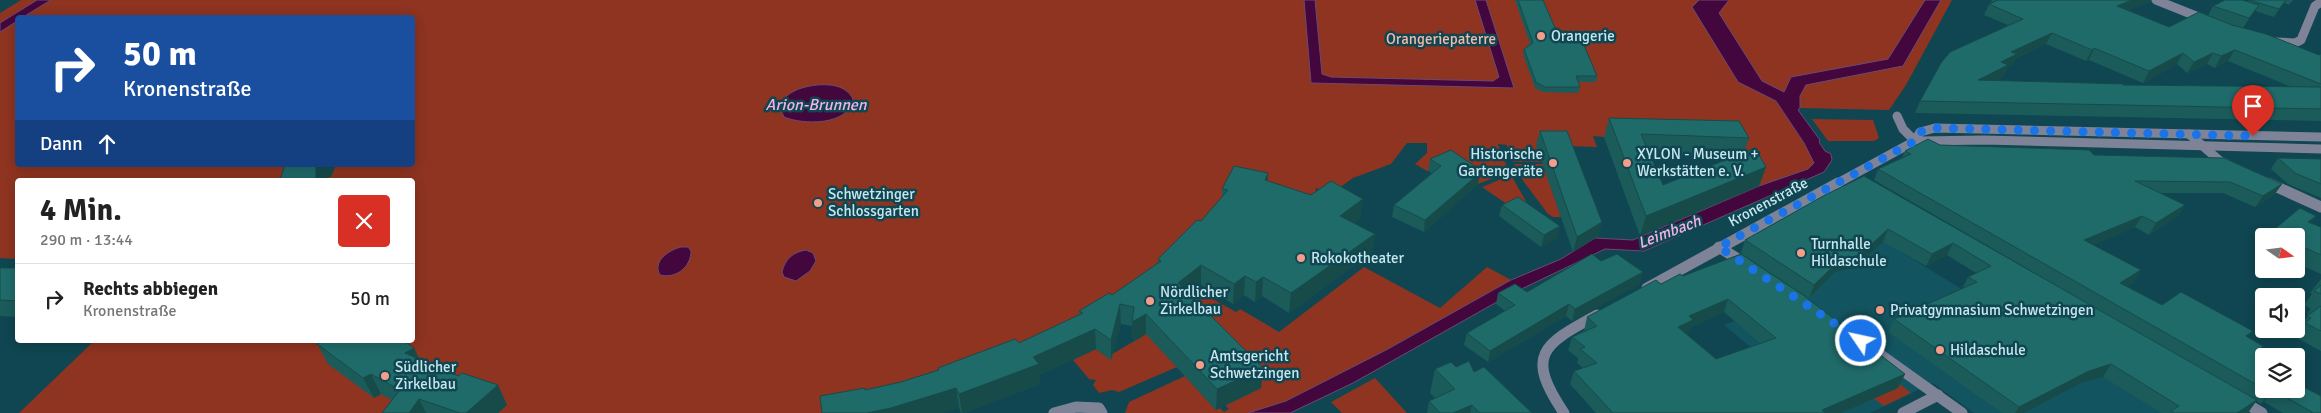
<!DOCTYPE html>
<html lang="de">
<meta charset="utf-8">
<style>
:root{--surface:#fff;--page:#f6f6f6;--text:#222;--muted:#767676;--line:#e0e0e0}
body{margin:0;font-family:Signika,sans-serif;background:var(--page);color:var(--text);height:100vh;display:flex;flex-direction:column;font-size:19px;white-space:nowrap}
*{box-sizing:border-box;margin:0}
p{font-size:16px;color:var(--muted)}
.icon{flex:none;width:28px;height:28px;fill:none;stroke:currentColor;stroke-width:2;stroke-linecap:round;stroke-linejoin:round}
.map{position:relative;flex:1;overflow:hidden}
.drawer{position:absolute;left:15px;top:178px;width:400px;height:165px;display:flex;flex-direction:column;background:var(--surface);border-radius:5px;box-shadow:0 2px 12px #0003}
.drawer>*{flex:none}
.top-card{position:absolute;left:15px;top:15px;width:400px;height:152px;border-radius:5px;box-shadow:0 2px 12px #0003;background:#1a4fa0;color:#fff;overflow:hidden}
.needle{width:32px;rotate:104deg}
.fabs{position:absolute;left:2255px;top:228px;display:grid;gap:10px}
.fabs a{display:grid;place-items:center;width:50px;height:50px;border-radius:5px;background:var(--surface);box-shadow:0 2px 12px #0003;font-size:25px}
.pin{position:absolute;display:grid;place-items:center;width:42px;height:42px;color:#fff;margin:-51px -21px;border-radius:50% 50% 50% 0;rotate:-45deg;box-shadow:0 0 5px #0007}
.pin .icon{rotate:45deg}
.me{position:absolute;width:55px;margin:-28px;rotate:304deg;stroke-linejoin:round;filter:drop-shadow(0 0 4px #0008)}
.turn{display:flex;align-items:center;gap:18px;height:105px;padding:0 25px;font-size:22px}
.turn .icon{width:65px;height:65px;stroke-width:2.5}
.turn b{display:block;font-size:35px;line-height:42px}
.then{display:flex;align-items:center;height:48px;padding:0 25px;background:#0003;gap:10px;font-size:19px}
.round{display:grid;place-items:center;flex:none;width:52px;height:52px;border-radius:5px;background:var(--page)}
.headline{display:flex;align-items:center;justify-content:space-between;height:85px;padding:0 25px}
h1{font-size:30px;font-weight:700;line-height:38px}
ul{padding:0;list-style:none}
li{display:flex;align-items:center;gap:15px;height:70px;padding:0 25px;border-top:1px solid var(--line)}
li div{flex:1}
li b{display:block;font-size:19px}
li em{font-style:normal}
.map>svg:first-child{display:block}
</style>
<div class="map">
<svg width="2321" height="413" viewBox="0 0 2321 413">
<rect width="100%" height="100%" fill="#0f4651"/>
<polygon fill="#125460" points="1824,205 2001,313 2161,413 1974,413 1933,383 1870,413 1830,413 1724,325 1770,308 1737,256"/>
<g fill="#8e3420" fill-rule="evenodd">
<path d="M 21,0 L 1952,0 L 1906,85 L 1889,110 L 1800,108 L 1800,96 L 1771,98 L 1780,105 L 1813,158 L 1814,163 L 1808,169 L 1759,186 L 1738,149 L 1593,136 L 1597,147 L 1537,145 L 1542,162 L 1513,162 L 1509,155 L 1507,145 L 1498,144 L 1509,172 L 1478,184 L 1450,161 L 1427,171 L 1415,164 L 1427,153 L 1427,143 L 1407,143 L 1391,164 L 1353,178 L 1332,193 L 1316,188 L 1315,198 L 1221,207 L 1112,314 L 843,413 L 19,413 L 95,340 L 412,340 L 412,180 L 18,180 L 17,259 L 0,258 L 0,13 ZM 18,18 L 412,18 L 412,165 L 18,165 Z"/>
<polygon points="1812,119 1873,120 1879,138 1874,141 1828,141"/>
<polygon points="1514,164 1543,164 1561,217 1553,217 1548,214 1524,182"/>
<polygon points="1511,175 1527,203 1514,209 1482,187"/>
<path d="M 1364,267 L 1440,308 L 1487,267 L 1511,280 C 1454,312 1398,344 1340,374 C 1310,389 1281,407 1248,413 L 1125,413 L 1129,402 L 1185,376 L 1216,410 L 1220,408 L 1224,412 L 1229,409 L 1225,405 L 1261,388 L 1177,367 L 1119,392 L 1112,390 L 1099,393 L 1093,385 L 1096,380 L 1089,379 L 1073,360 L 1096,349 L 1107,357 L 1143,336 L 1132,326 L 1194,290 L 1203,295 L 1204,294 L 1236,312 L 1240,309 L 1279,332 Z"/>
<polygon points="1856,349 1911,393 1884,406 1873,398"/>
<polygon points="1375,378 1407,413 1342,413 1331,402"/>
</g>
<g fill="#44073d" stroke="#6b4a72">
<polygon points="37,0 51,0 23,17 18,18 17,21 0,32 0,23"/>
<polygon points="1304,0 1315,0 1322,74 1331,77 1493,81 1499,77 1475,0 1486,0 1514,88 1311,83"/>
<polygon points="1699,0 1729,0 1719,13 1762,81 1784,92 1791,77 1888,59 1925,0 1941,0 1903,66 1806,85 1800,96 1800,108 1798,110 1820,140 1819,142 1825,151 1831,154 1832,160 1824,172 1644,251 1605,249 1511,294 1353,383 1290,413 1248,413 1286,401 1388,349 1511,280 1561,259 1595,238 1633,240 1759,186 1808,169 1814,163 1804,143 1776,101 1738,82 1692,7"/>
<path d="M 817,85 C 830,84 846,85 853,99 C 849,126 803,125 784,117 L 779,106 C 787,91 801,87 817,85 Z"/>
<path d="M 681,247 L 688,247 L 691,251 C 691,267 676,279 660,275 C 652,261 669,250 681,247 Z"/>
<path d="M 806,250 L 813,253 L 816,261 L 810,271 L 796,281 L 784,277 L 782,272 C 785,259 793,252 806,250 Z"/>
</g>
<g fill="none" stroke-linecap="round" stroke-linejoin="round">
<g stroke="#7e8398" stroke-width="11">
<polyline points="1719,247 1744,263"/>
<polyline points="1864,343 1962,413"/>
<polyline points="1903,413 1938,395"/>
</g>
<g stroke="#7e8398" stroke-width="9">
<polyline points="2156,0 2206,20"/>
<polyline points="2277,42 2295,43 2301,40 2315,6 2321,2"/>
<polyline points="1897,116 1903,129 1915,141"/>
<polyline points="2189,134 2220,161 2227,164"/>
<polyline points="2267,183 2270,184"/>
</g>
<g stroke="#7e8398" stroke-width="11">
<polyline points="2268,183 2321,207"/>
<polyline points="2242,401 2262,413"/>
<polyline points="1054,413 1076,407 1099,408 1102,413"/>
</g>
<g stroke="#7e8398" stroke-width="9">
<polyline points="1921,141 1984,140 2321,149"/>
<polyline points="1836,184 1915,141 1920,132 1935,128 2321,137"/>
</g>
<g stroke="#7e8398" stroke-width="11">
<polyline points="1647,288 1838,183"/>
<path d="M 1564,413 C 1525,355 1542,345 1597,315"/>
</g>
</g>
<g fill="#1b5c5b" fill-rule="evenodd">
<polygon points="1515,0 1543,0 1561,42 1597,76 1596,82 1578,82 1580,87 1578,93 1543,92 1535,88 1523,54 1524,49 1530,44"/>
<path d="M 1992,0 L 2151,0 L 2150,2 L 2128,10 L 2169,27 L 2208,16 L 2213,6 L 2248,2 L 2249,0 L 2293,0 L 2289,5 L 2284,3 L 2274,17 L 2255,11 L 2243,28 L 2319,55 L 2321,54 L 2321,121 L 1915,113 L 1920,101 L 2008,25 L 1984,15 L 1989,4 L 1991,3 ZM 2046,44 L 2086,61 L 2089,60 L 2143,83 L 2177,64 L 2187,73 L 2207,64 L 2215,68 L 2228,61 L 2292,87 L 2124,85 L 2125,84 L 1995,81 L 2003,77 L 2007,68 L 2012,65 L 2015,59 Z"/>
<path d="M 1609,118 L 1749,138 L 1744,152 L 1766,167 L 1759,186 L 1640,236 L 1604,137 ZM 1649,154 L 1733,157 L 1663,185 Z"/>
<polygon points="1540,131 1602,222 1598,236 1573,252 1536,145"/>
<polygon points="1940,145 2094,155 2282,184 2274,195 2255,207 2223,193 2159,193 2185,205 2178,216 2149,235 2135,227 2093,245 2141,270 2134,282 2127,286 2162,305 2248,338 2260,350 2261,363 2296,389 2321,413 2283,413 2264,402 2261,404 2256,401 2247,413 2161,413 2103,377 2081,383 2024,413 2002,413 1888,332 1894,319 1962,289 1968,277 1976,273 1947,255 1926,266 1883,242 1855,268 1835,272 1809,298 1741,253 1745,240 1825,195 2035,273 1874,180 1878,169 1902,158 1905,151"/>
<polygon points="2278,158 2321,159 2321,198 2288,184 2271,169"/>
<polygon points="1430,159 1479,169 1478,184 1424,232 1392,217 1394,205 1432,173 1428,171"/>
<polygon points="1268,181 1361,218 1354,223 1375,234 1372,253 1289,313 1262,296 1255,302 1244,295 1233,304 1201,285 1189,294 1263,368 1261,388 1216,410 1146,334 1133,342 1132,326 1121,324 1111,360 1096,349 1039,375 1040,384 965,413 961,413 959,408 865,390 901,382 938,370 938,368 1019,343 1080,315 1079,311 1112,295 1158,264 1158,259 1201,221 1222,198 1222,189"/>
<polygon points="1502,205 1557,238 1541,247 1499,216"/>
<polygon points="2316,216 2311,223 2321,227 2321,274 2296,263 2296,236 2269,236 2271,232"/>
<polygon points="1601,261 1643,272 1639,284 1572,321 1566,316 1488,362 1464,345 1467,333 1505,311 1496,304 1498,293 1527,292"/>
<polygon points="0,268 18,268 18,317 0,316"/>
<path d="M 1683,276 L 1905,374 L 1898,388 L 1841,413 L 1596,413 L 1570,384 L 1574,371 L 1583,368 L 1577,363 L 1578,358 L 1568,350 L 1572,337 L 1584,331 L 1587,317 L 1661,284 ZM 1724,312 L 1761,344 L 1716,359 L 1687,335 L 1688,334 L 1691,327 Z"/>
<polygon points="2321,279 2321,351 2295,337 2299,331 2297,330 2309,315 2307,314 2311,309 2304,305 2312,294 2310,293"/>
<polygon points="313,340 403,340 420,360 507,405 498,413 382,413 392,400 381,394 374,398 328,364 319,347"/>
<polygon points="1456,367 1474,372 1532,413 1427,413 1429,401 1435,398 1430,393 1435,369"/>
</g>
<g fill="#164b4a">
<polygon points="2132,0 2151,0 2150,2 2111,17 2117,6"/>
<polygon points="2286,0 2284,3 2274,17 2279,9"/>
<polygon points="2259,5 2253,15 2243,29 2249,18"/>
<polygon points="2052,33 2046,44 2015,59 2012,65 2007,68 2003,77 1973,92 1978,80 2001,62 2011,52"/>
<polygon points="2094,48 2089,60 2086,61 2092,50"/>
<polygon points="2235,50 2228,61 2215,68 2221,56"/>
<polygon points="2183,53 2177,64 2143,83 2149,71"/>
<polygon points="2213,53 2207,64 2187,73 2194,62"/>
<polygon points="316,165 336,165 331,177 325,178 325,180 316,180"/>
<polygon points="1766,167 1759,186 1640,236 1646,216"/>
<polygon points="1479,169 1478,174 1480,173 1478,184 1424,232 1425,220 1476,170"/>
<polygon points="1268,173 1267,191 1265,180"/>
<polygon points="2282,184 2274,195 2255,207 2263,196"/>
<polygon points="1363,199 1361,218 1338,235 1340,216"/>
<polygon points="2185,205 2178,216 2149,235 2156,223"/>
<polygon points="2142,216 2135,227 2077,252 2084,240"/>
<polygon points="2316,216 2307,230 2308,222"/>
<polygon points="1602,222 1598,236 1573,252 1577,237"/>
<polygon points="1560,226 1557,238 1541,247 1544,235"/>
<polygon points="1888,229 1883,242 1855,268 1835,272 1809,298 1814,285 1840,260"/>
<polygon points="1375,234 1372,253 1289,313 1291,293"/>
<polygon points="1953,243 1947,255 1926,266 1932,254"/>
<polygon points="1201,265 1201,285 1178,303 1178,283"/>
<polygon points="2141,270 2134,282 2113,294 2120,283"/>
<polygon points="1643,272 1639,284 1572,321 1575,309"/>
<polygon points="1245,276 1244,295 1233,304 1234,284"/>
<polygon points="1263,277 1262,296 1255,302 1256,282"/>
<polygon points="1728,299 1724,312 1691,327 1688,334 1673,340 1678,327 1689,316"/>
<polygon points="1120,304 1121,324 1111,360 1111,340"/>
<polygon points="1569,304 1566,316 1488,362 1490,351"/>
<polygon points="1146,314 1146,334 1133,342 1132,322"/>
<polygon points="1095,329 1096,349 1039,375 1040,384 965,413 962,413 959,394 1033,357"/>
<polygon points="2253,331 2245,343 2246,336"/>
<polygon points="414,348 424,368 405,353"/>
<polygon points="2111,364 2103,377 2081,383 2024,413 2015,413 2019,407 2089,371"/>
<polygon points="1263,368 1261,388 1216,410 1217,389"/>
<polygon points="371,374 381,394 374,398 363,378"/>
<polygon points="1905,374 1898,388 1841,413 1821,413 1822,410"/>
<polygon points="498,385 507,405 498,413 466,413"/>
<polygon points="956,388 959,408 944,413 867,413"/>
<polygon points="2273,390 2264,402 2261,404 2270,392"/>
<polygon points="419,399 426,413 409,413"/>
<polygon points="2257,400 2248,413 2237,413"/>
<polygon points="1472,405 1470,413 1453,413"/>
</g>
<g fill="#1f6b6a" stroke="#164b4a" fill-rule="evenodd">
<polygon points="1518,0 1543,0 1561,42 1583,43 1597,76 1576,76 1580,87 1545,87 1536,82 1524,49 1533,43"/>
<polygon points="1998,0 2132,0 2117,6 2169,27 2199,12 2232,25 2266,34 2319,55 2321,54 2321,84 2235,50 2221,56 2213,53 2194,62 2183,53 2149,71 2094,48 2092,50 2052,33 2011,52 2017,54 2001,62 2008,65 1978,80 2125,84 2123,85 2321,87 2321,109 1920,101 1941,63 1950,52 2023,19 1989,4"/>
<polygon points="2225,0 2242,0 2259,5 2249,18 2213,6"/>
<polygon points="2249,0 2286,0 2279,9"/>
<polygon points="1609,118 1739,121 1749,138 1641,134 1663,185 1755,148 1766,167 1646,216"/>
<polygon points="1540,131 1567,131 1602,222 1577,237"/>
<polygon points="1928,139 1940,145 2089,150 2094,155 2224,158 2282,184 2263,196 2230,182 2135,181 2185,205 2156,223 2142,216 2084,240 2141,270 2120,283 2162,305 2181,292 2253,331 2246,336 2263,346 2260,350 2268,354 2266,356 2264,356 2264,359 2261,363 2264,365 2264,389 1878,169 1911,154 1905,151"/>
<polygon points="1451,150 1479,169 1476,170 1480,173 1425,220 1394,205 1441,166 1430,159"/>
<polygon points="2278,158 2321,159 2321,184 2295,173"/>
<polygon points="285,165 316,165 316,180 280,180"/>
<polygon points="1234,166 1268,173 1265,180 1311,195 1331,181 1363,199 1340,216 1375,234 1291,293 1263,277 1256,282 1245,276 1234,284 1201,265 1178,283 1263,368 1217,389 1146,314 1132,322 1134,307 1120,304 1111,340 1095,329 1033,357 1039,364 959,394 956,388 891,408 867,413 822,413 820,396 865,388 865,390 901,382 939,370 938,368 1015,339 1019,343 1083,313 1079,311 1109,293 1112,295 1161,261 1158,259 1197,220 1201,221 1228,190 1222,189"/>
<polygon points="1864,176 2257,400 2237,413 2174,413 2171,411 2179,406 2111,364 2089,371 2019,407 1894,319 1977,282 1968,277 1991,266 1953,243 1932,254 1888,229 1860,255 1840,260 1814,285 1745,240 1825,195"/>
<polygon points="1518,197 1560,226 1544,235 1502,205"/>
<polygon points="2300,208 2316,216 2308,222 2321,227 2321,255 2296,244 2296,236 2279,236 2271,232"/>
<polygon points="1592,254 1601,261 1617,254 1643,272 1575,309 1569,304 1490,351 1467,333 1515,305 1498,293 1515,284 1527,292"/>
<path d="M 1741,254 L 1803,295 L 1905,374 L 1822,410 L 1825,413 L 1613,413 L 1574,371 L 1597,363 L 1580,349 L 1585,347 L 1572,337 L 1597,326 L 1587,317 L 1656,280 L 1661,284 L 1680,274 L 1683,276 ZM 1728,299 L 1776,338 L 1716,359 L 1678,327 L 1693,320 L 1689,316 Z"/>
<polygon points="0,268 18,268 18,301 0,300"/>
<polygon points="2321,285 2321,294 2314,291"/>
<polygon points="2321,306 2321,331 2305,323 2311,318 2307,316"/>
<polygon points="323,340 403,340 414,348 405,353 458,376 462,373 498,385 466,413 460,413 419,399 409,413 382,413 400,390 371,374 363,378 317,344 324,340"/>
<polygon points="1469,361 1474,372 1484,367 1532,413 1480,413 1472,405 1453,413 1440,413 1429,401 1455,389 1435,369 1451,362 1456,367"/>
<polygon points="2296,383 2321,396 2321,413 2312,413 2312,412 2273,390 2270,392 2264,389 2296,389"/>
</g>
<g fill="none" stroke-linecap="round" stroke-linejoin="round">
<polyline stroke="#1a73e8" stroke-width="9" stroke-dasharray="0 16.2" points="1861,341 1719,247 1915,141 1920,132 1935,128 2253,136"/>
</g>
<g fill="#f49e89" stroke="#0f4651" stroke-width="2">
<circle cx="1541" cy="36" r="5"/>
<circle cx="1553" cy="163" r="5"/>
<circle cx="1627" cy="163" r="5"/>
<circle cx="818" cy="203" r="5"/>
<circle cx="1801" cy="253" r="5"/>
<circle cx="1301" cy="258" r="5"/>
<circle cx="1150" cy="301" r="5"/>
<circle cx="1880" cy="310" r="5"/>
<circle cx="1940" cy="350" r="5"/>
<circle cx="1200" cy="365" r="5"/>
<circle cx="385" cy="376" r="5"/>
</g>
<g text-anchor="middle" stroke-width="5" stroke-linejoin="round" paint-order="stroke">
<g font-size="15" fill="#c7e7ef" stroke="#0f4651" text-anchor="start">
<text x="1551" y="41">Orangerie</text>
<text x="1543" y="159" text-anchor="end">Historische<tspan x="1543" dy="17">Gartengeräte</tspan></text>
<text x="1637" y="159">XYLON - Museum +<tspan x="1637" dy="17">Werkstätten e. V.</tspan></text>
<text x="828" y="199">Schwetzinger<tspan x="828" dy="17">Schlossgarten</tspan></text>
<text x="1811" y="249">Turnhalle<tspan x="1811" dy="17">Hildaschule</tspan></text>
<text x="1311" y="263">Rokokotheater</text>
<text x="1160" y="297">Nördlicher<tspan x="1160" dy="17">Zirkelbau</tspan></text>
<text x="1890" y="315">Privatgymnasium Schwetzingen</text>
<text x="1950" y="355">Hildaschule</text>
<text x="1210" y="361">Amtsgericht<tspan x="1210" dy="17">Schwetzingen</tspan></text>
<text x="395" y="372">Südlicher<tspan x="395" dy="17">Zirkelbau</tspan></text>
</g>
<g font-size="15" fill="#f1baad" stroke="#0f4651">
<text x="1441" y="44">Orangeriepaterre</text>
</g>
<g font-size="15" fill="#c7e7ef" stroke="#0f4651">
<text transform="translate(1768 202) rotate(-28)" y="5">Kronenstraße</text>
</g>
<g font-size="16" font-style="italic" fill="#f3b2e6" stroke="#0f4651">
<text x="816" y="110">Arion-Brunnen</text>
<text transform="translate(1669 231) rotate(-21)" y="6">Leimbach</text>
</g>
</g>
</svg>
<div class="fabs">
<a><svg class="needle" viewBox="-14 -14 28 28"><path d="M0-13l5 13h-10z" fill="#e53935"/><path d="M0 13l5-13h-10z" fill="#767676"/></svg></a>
<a><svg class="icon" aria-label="sound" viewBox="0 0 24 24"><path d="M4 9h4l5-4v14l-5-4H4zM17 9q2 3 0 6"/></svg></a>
<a><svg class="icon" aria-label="layers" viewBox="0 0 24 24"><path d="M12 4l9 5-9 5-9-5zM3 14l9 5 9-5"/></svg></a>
</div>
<div class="pin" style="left:2253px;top:136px;background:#d93025"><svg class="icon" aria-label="arrive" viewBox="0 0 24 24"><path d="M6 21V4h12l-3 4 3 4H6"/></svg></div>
<svg class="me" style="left:1861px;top:341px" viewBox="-20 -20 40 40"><circle r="17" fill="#1a73e8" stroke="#fff" stroke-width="3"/><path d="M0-11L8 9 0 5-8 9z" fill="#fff"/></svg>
<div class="top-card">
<div class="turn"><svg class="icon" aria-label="right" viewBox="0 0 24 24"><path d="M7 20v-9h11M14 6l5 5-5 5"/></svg><div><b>50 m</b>Kronenstraße</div></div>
<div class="then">Dann<svg class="icon" aria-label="ahead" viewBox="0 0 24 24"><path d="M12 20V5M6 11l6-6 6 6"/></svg></div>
</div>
<section class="drawer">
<div class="headline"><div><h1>4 Min.</h1><p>290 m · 13:44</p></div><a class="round" style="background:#d93025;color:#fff"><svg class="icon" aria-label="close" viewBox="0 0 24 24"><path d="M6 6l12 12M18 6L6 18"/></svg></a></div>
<ul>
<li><svg class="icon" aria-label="right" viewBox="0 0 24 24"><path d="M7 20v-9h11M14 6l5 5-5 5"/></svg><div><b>Rechts abbiegen</b><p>Kronenstraße</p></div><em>50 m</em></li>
</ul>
</section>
</div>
